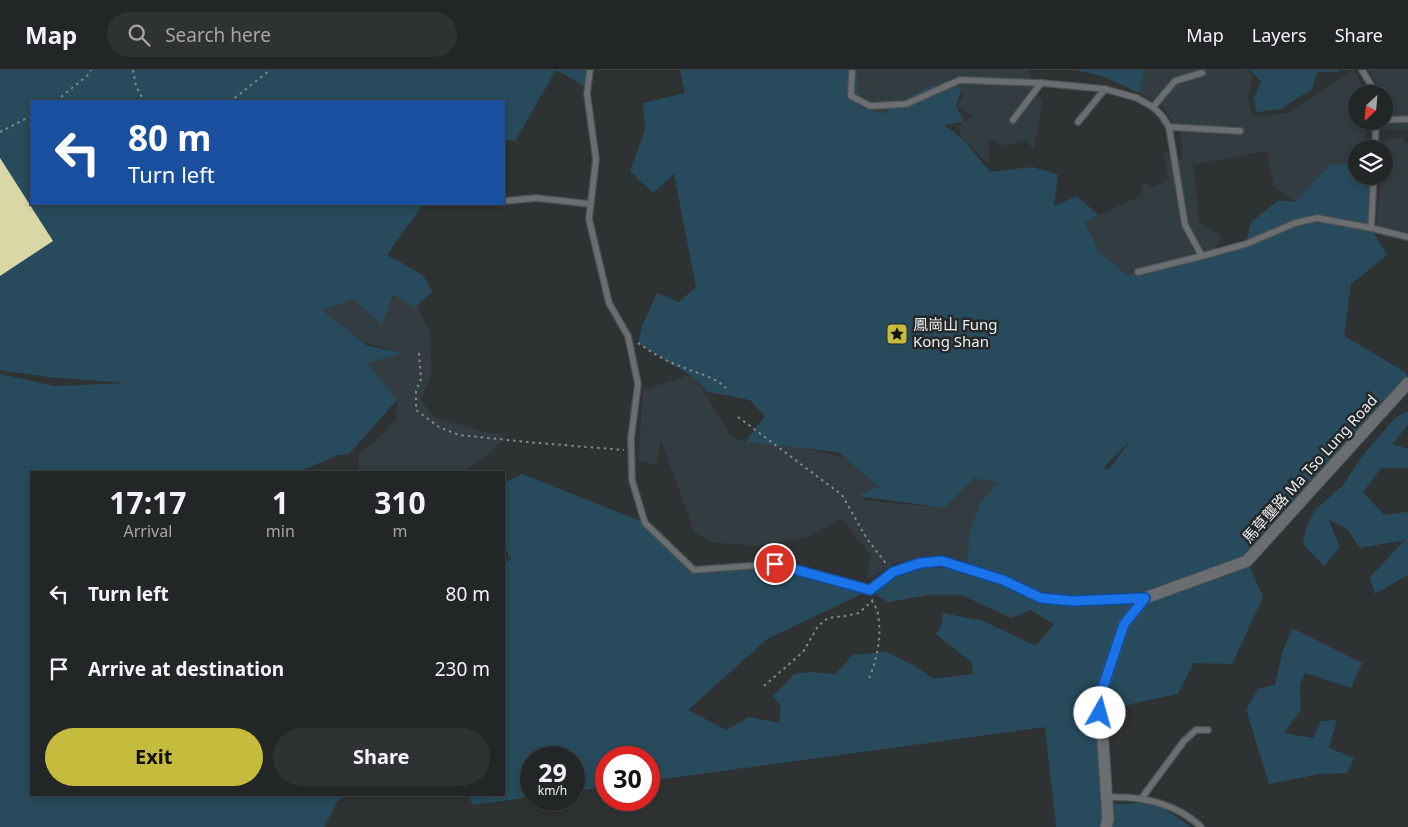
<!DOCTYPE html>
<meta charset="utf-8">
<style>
:root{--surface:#232626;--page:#2f3232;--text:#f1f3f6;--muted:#a3a5a7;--line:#404343;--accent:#c5bc3d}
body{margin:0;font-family:"Noto Sans","Noto Sans SC",sans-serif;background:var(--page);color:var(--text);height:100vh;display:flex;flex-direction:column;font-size:19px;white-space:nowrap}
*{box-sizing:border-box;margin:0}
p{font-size:16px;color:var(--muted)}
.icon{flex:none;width:28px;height:28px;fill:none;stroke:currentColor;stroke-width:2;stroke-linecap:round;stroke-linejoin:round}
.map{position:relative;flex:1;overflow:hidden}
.details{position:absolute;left:30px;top:401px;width:475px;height:325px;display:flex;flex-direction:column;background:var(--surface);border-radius:0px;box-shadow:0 2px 8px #0003,0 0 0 1px var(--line)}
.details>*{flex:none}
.guide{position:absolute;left:30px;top:30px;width:475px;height:105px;border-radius:0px;box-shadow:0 2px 8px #0003,0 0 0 1px var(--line);background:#1a4fa0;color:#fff;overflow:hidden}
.needle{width:32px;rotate:206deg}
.controls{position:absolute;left:1348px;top:15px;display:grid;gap:10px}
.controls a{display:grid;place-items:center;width:45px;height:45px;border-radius:50%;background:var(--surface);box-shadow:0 2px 8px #0003,0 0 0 1px var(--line);font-size:25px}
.speed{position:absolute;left:520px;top:676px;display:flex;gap:10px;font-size:25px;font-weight:700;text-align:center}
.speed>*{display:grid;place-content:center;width:65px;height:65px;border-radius:50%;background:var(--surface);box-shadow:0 2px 8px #0003,0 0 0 1px var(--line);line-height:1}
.speed small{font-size:12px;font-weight:400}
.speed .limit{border:8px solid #d22;background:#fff;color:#111}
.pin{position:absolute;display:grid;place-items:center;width:42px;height:42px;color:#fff;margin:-21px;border:2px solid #fff;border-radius:50%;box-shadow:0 1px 5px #0007}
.me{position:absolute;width:55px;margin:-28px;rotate:7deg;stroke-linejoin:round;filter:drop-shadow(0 0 4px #0008)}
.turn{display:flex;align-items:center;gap:18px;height:105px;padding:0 15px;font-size:22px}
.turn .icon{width:65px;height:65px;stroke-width:2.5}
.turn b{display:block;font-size:35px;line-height:42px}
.eta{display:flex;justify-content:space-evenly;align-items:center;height:85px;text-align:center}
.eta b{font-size:30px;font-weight:700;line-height:35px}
.primary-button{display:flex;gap:10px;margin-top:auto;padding:10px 15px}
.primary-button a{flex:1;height:58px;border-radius:30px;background:var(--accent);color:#111;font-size:20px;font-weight:700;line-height:58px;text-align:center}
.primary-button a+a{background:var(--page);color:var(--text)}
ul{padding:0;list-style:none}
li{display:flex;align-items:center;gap:15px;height:75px;padding:0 15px}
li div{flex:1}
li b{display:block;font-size:19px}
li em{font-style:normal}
header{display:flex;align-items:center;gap:30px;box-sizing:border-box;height:70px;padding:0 25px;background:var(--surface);border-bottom:1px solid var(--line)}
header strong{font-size:24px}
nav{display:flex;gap:28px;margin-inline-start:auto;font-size:18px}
.search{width:350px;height:45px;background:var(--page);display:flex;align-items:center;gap:12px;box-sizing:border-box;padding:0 18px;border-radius:28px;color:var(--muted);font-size:19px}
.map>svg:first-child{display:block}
</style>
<header>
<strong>Map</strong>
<div class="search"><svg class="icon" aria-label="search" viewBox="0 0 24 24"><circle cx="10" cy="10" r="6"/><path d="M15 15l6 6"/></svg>Search here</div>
<nav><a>Map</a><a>Layers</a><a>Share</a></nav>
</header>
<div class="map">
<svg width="1408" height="757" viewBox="0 0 1408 757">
<rect width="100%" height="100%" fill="#2f3233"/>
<g fill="#333c41">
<polygon points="853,0 1028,0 1042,33 1034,79 1025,70 1004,76 989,68 989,95 962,68 958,56 973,46 956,36 962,29 961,17 928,16 883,44 860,38"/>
<polygon points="1145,0 1247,0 1253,5 1248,27 1252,46 1290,43 1353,0 1367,24 1356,24 1356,51 1368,51 1365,79 1356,79 1356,94 1299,134 1274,117 1267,81 1197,94 1186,92 1194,96 1199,153 1222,166 1211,187 1124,207 1094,177 1085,151 1141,126 1142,112 1147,113 1153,118 1168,109 1164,82 1183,91 1181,65 1162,35 1139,23"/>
<polygon points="1369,0 1408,0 1408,59 1383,60 1384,24 1382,24"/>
<polygon points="1403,67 1408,78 1408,162 1376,155 1381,106 1384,106 1385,70"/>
<polygon points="393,223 414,231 430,262 431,306 421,330 433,347 485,362 507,365 491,382 461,402 359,402 359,385 383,364 396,349 397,330 363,293 402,283 362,271 321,240 354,229"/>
<polygon points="693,304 731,366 745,372 801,377 846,388 879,418 863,430 945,438 974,408 999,413 980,433 970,460 971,495 938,486 895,493 866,510 871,486 842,449 807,467 756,476 711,472 694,462 661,369 656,395 638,390 643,320"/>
</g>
<g fill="#274b5c" fill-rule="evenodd">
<polygon points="0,0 556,0 515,71 504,70 504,31 31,31 31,134 423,134 387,185 423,205 432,222 414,238 393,224 382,255 354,229 322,240 368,276 403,283 367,293 397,330 349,384 338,385 303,400 301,402 31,402 31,725 345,725 337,732 324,757 0,757 0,304 54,316 126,313 49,307 0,300"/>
<polygon points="556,0 588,0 588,18"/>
<path d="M 680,0 L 749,0 L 750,5 L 750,0 L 857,0 L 860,37 L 883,44 L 928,16 L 962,17 L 956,36 L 964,52 L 944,55 L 962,68 L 990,102 L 1033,97 L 1058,105 L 1054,136 L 1077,126 L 1098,145 L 1085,152 L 1099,182 L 1128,206 L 1246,174 L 1251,152 L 1279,130 L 1295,132 L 1330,95 L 1356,92 L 1356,106 L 1374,106 L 1371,158 L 1387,185 L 1351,214 L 1344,266 L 1405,302 L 1408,308 L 1247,485 L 1200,505 L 1249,496 L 1263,527 L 1232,594 L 1194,593 L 1178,624 L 1131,634 L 1101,649 L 1105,713 L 1100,735 L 1154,732 L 1191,757 L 1056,757 L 1045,657 L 649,711 L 649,688 L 606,688 L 606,717 L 574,721 L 574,688 L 531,688 L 531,727 L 473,735 L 468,725 L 504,725 L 504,494 L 511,489 L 504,476 L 504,413 L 522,404 L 645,453 L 694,500 L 791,498 L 870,520 L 905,498 L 967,498 L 970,460 L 980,433 L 998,413 L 974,408 L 945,438 L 858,426 L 879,417 L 838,382 L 745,372 L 765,346 L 750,330 L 708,322 L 696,309 L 638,273 L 642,256 L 657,223 L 679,232 L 696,217 L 674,104 L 653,123 L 630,101 L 645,60 L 643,33 L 685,23 ZM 1131,370 L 1109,399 L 1103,399 L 1103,398 ZM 870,520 L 888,532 L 927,525 L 962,525 L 1011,548 L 1030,540 L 1054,554 L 1036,576 L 983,551 L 943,543 L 941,555 L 936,564 L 972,593 L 973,604 L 934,609 L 913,595 L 886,582 L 852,585 L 836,604 L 810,602 L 794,604 L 773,626 L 781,637 L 779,653 L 749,647 L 726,660 L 688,640 L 767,569 Z"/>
<polygon points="1075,0 1145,0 1139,23 1102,6"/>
<polygon points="1250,0 1339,0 1338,2 1317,2 1312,19 1281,39 1256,42 1254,28 1261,11"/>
<polygon points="1408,341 1408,354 1393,374 1408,379 1408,398 1381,398 1363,422 1384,445 1408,442 1408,505 1375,524 1370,507 1405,470 1360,478 1347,459 1328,449 1340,477 1324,496 1303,474 1306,458 1315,440 1343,415 1363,385 1395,348"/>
<polygon points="1292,558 1362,593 1351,618 1305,603 1300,615 1301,640 1284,663 1313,668 1321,651 1337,650 1329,678 1354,688 1347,703 1320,704 1269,714 1246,639 1259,618 1275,615 1282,584"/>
</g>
<polygon fill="#d9d7a6" points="0,88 53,171 0,206"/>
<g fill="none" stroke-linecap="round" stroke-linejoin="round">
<g stroke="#4e5152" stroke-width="8">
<g id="service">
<polyline points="590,0 587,24 596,89 589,149 609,233 628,266 638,314 631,368 632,410 645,453 694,500 775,494 870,520 893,502 920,493 942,491 1003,509 1041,528 1073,531 1143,528"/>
<polyline points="852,0 851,26 870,36 906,34 960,10 1041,13 1105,19 1137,28 1153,37 1162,46 1169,57 1185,155 1202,186 1246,174 1295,153 1317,148 1371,158 1408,167"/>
<polyline points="1362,0 1374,20 1374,24"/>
<polyline points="1153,37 1175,11 1202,3"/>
<polyline points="1013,50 1041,13"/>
<polyline points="1384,50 1408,49"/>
<polyline points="1078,52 1105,19"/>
<polyline points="1169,57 1240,61"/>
<polyline points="1375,79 1376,51"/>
<polyline points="504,131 536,128 590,134"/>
<polyline points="1371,158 1374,106"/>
<polyline points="1138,202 1202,186"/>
<path d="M 1106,727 C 1117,727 1130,727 1141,729 C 1162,732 1186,742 1201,757"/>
<polyline points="1141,729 1184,671 1196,660 1208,660"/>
</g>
</g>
<g stroke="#4e5152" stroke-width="13">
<polyline id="minor" points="1106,757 1108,749 1103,672 1100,643 1103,617 1124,554 1145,528 1247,491 1408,313"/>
</g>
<g stroke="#858889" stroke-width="2" stroke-dasharray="2.5 4" stroke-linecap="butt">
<polyline points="133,0 136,16 144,31"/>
<polyline points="56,31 87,6 91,0"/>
<polyline points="229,31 236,27 270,0"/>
<polyline points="0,62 31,46"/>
<path d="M 638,273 C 651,282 665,291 680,296 C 695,303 714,306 726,318"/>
<polyline points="419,283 421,309 416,321 416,340 439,357 459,365 527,372 624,380"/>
<polyline points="738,347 842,425 867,469 888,496"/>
<path d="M 869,608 C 877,591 882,564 878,545 C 878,540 874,535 872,531"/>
<polyline points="764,616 803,582 818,556 828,548 845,546 859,543 872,531 873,528"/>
</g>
<use href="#service" stroke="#6b6e70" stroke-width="5.5"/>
<use href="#minor" stroke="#6b6e70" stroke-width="11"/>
</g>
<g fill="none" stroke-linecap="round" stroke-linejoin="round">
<g stroke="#114b97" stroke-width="12">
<polyline id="route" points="775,494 870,520 893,502 920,493 942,491 1003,510 1041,528 1073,531 1145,528 1124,554 1103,617 1100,643"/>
</g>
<use href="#route" stroke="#1a73e8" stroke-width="9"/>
</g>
<defs>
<g id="sight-square" transform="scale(1.125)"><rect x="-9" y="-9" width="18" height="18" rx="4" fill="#c5bc3d" stroke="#252829"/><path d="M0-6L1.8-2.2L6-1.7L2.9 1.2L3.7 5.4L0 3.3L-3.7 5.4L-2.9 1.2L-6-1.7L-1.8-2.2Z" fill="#111"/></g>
</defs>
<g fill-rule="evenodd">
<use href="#sight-square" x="897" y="264"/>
</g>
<g text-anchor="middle" stroke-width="5" stroke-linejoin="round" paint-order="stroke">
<g font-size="15" fill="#eceeef" stroke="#252829" text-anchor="start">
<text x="913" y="260">鳳崗山 Fung<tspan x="913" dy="17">Kong Shan</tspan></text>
</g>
<g font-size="15" fill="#eceeef" stroke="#252829">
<text transform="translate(1310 399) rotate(-48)" y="5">馬草壟路 Ma Tso Lung Road</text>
</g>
</g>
</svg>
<div class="controls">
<a><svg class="needle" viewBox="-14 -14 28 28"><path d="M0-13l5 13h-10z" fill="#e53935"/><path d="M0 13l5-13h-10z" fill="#a3a5a7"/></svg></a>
<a><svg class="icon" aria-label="layers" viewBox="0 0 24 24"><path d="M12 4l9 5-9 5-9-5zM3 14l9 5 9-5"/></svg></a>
</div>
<div class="speed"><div>29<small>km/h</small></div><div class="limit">30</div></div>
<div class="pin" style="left:775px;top:494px;background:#d93025"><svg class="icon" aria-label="arrive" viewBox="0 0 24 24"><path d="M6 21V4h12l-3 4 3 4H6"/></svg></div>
<svg class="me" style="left:1100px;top:643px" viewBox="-20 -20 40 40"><circle r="19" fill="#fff"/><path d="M0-13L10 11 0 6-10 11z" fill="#1a73e8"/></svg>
<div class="guide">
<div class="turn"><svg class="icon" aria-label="left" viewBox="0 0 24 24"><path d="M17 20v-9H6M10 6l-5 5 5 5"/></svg><div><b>80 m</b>Turn left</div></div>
</div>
<section class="details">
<div class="eta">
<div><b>17:17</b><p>Arrival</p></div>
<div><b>1</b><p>min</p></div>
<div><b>310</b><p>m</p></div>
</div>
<ul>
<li><svg class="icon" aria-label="left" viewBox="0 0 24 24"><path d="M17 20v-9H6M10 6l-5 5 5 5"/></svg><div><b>Turn left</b></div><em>80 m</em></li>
<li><svg class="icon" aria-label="arrive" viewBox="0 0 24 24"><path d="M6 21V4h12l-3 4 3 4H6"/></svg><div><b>Arrive at destination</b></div><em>230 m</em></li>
</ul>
<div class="primary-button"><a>Exit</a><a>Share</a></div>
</section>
</div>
